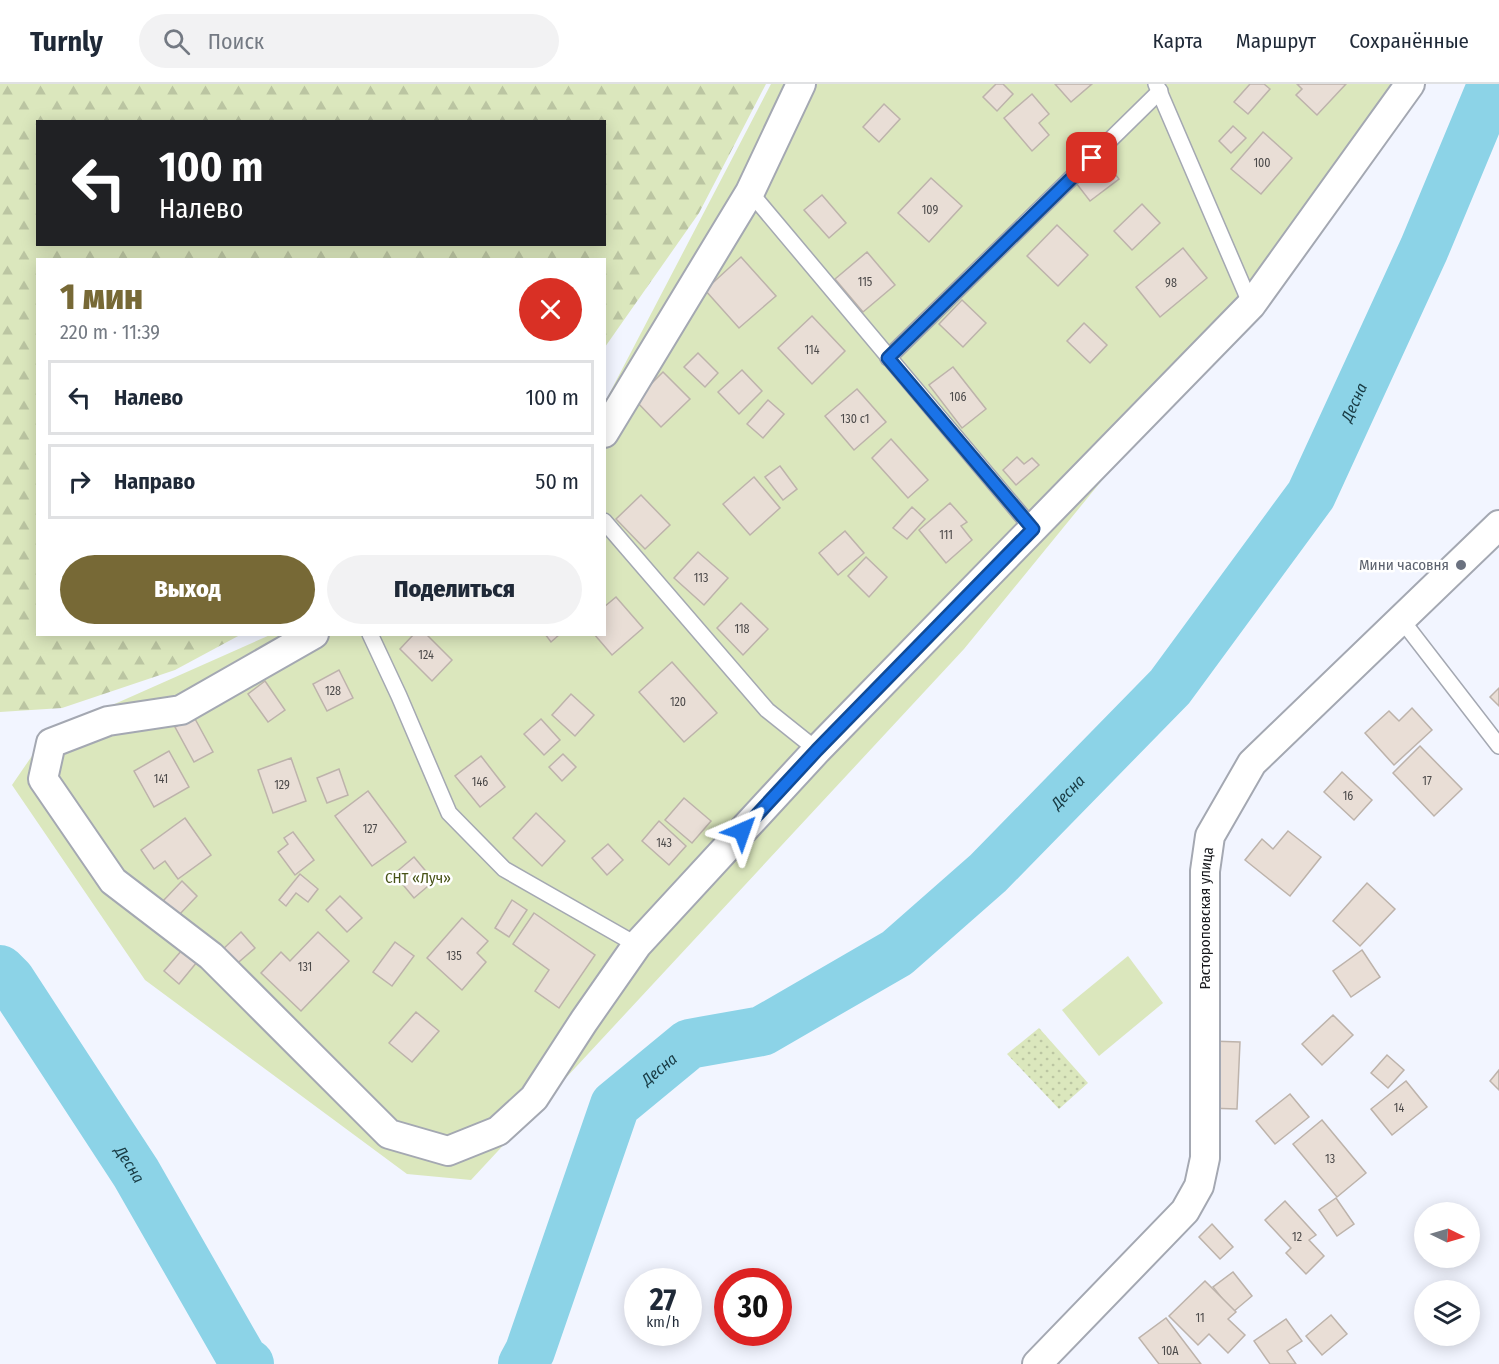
<!DOCTYPE html>
<html lang="ru">
<meta charset="utf-8">
<style>
:root{--surface:#fff;--page:#f2f2f3;--text:#1f2937;--muted:#747a83;--line:#e0e1e3;--accent:#776936}
body{margin:0;font-family:"Fira Sans Condensed",sans-serif;background:var(--page);color:var(--text);height:100vh;display:flex;flex-direction:column;font-size:22px;white-space:nowrap}
*{box-sizing:border-box;margin:0}
p{font-size:20px;color:var(--muted)}
.icon{flex:none;width:33px;height:33px;fill:none;stroke:currentColor;stroke-width:2;stroke-linecap:round;stroke-linejoin:round}
.map{position:relative;flex:1;overflow:hidden}
.drawer{position:absolute;left:36px;top:174px;width:570px;height:378px;display:flex;flex-direction:column;background:var(--surface);border-radius:0px;box-shadow:0 3px 15px #0003}
.drawer>*{flex:none}
.banner{position:absolute;left:36px;top:36px;width:570px;height:126px;border-radius:0px;box-shadow:0 3px 15px #0003;background:#202124;color:#fff;overflow:hidden}
.needle{width:39px;rotate:95deg}
.tools{position:absolute;left:1414px;top:1118px;display:grid;gap:12px}
.tools a{display:grid;place-items:center;width:66px;height:66px;border-radius:50%;background:var(--surface);box-shadow:0 3px 15px #0003;font-size:30px}
.speed{position:absolute;left:624px;top:1184px;display:flex;gap:12px;font-size:30px;font-weight:700;text-align:center}
.speed>*{display:grid;place-content:center;width:78px;height:78px;border-radius:50%;background:var(--surface);box-shadow:0 3px 15px #0003;line-height:1}
.speed small{font-size:15px;font-weight:400}
.speed .limit{border:9px solid #d22;background:#fff;color:#111}
.pin{position:absolute;display:grid;place-items:center;width:51px;height:51px;color:#fff;margin:-26px;border-radius:12px;box-shadow:0 3px 9px #0006}
.me{position:absolute;width:66px;margin:-33px;rotate:43deg;stroke-linejoin:round;filter:drop-shadow(0 0 4px #0008)}
.turn{display:flex;align-items:center;gap:21px;height:126px;padding:0 24px;font-size:27px}
.turn .icon{width:78px;height:78px;stroke-width:2.5}
.turn b{display:block;font-size:42px;line-height:51px}
.round{display:grid;place-items:center;flex:none;width:63px;height:63px;border-radius:32px;background:var(--page)}
.overview{display:flex;align-items:center;justify-content:space-between;height:102px;padding:0 24px}
h1{font-size:36px;font-weight:800;line-height:45px;color:var(--accent)}
.action{display:flex;gap:12px;margin-top:auto;padding:12px 24px}
.action a{flex:1;height:69px;border-radius:36px;background:var(--accent);color:#fff;font-size:24px;font-weight:800;line-height:69px;text-align:center}
.action a+a{background:var(--page);color:var(--text)}
ul{padding:0;list-style:none}
li{display:flex;align-items:center;gap:18px;height:75px;margin:0 12px 9px;padding:0 12px;border:3px solid var(--line);border-radius:0px}
li div{flex:1}
li b{display:block;font-size:22px}
li em{font-style:normal}
header{display:flex;align-items:center;gap:36px;box-sizing:border-box;height:84px;padding:0 30px;background:var(--surface);border-bottom:2px solid var(--line)}
header strong{font-size:28px}
nav{display:flex;gap:33px;margin-inline-start:auto;font-size:21px}
.search{width:420px;height:54px;background:var(--page);display:flex;align-items:center;gap:15px;box-sizing:border-box;padding:0 21px;border-radius:33px;color:var(--muted);font-size:22px}
.map>svg:first-child{display:block}
</style>
<header>
<strong>Turnly</strong>
<div class="search"><svg class="icon" aria-label="search" viewBox="0 0 24 24"><circle cx="10" cy="10" r="6"/><path d="M15 15l6 6"/></svg>Поиск</div>
<nav><a>Карта</a><a>Маршрут</a><a>Сохранённые</a></nav>
</header>
<div class="map">
<svg width="1499" height="1280" viewBox="0 0 1499 1280">
<defs>
<pattern id="grass-dots" width="8" height="8" patternUnits="userSpaceOnUse" patternTransform="scale(1.5)"><rect width="8" height="8" fill="#dbe7bd"/><path d="M2 2h.1M6 6h.1" fill="none" stroke="#bbc5a2" stroke-width="1.8" stroke-linecap="round"/></pattern>
<pattern id="forest-firs" width="22" height="20" patternUnits="userSpaceOnUse" patternTransform="scale(1.5)"><rect width="22" height="20" fill="#dbe7bd"/><path d="M5 1l3.5 6h-7zM16 11l3.5 6h-7z" fill="#bbc5a2"/></pattern>
</defs>
<rect width="100%" height="100%" fill="#f2f5ff"/>
<polygon fill="url(#grass-dots)" points="1039,944 1088,999 1059,1025 1007,970"/>
<path fill="url(#forest-firs)" fill-rule="evenodd" d="M 0,0 L 766,0 L 699,129 L 605,263 L 604,176 L 38,176 L 38,550 L 240,551 L 175,586 L 62,624 L 0,628 ZM 38,38 L 604,38 L 604,160 L 38,160 Z"/>
<g fill="#dbe7bd">
<polygon points="771,0 1426,0 964,565 471,1096 407,1090 145,896 12,701 47,650 270,551 604,550 605,318"/>
<polygon points="1128,872 1163,919 1099,972 1062,926"/>
</g>
<g fill="none" stroke-linecap="round" stroke-linejoin="round">
<g stroke="#8cd3e7" stroke-width="50">
<path id="s1" d="M 0,886 L 10,896 L 136,1089 L 243,1276 L 249,1280"/>
<path id="s2" d="M 523,1280 L 530,1267 L 615,1021 L 689,960 L 762,947 L 897,869 L 988,789 L 1170,603 L 1311,411 L 1424,165 L 1489,9 L 1497,0"/>
</g>
</g>
<g fill="#e9ded6" stroke="#bdb3ab" stroke-width="1.5">
<polygon points="996,0 1003,0 1013,10 997,27 983,13"/>
<polygon points="1055,0 1092,0 1071,18"/>
<polygon points="1250,0 1264,0 1270,5 1248,30 1234,18"/>
<polygon points="1297,0 1346,0 1317,31 1296,11 1302,5"/>
<polygon points="1032,10 1049,30 1039,39 1049,51 1032,67 1004,34"/>
<polygon points="884,20 900,35 879,58 863,43"/>
<polygon points="1233,42 1246,54 1231,69 1219,57"/>
<polygon points="1263,48 1292,74 1261,110 1231,85"/>
<polygon points="1105,77 1119,95 1090,117 1076,99"/>
<polygon points="931,94 962,122 929,158 898,129"/>
<polygon points="822,111 846,139 829,154 804,126"/>
<polygon points="1142,120 1160,139 1132,166 1114,147"/>
<polygon points="1057,141 1088,171 1058,202 1027,172"/>
<polygon points="1183,164 1207,194 1160,233 1136,203"/>
<polygon points="867,168 895,201 863,228 835,195"/>
<polygon points="741,173 776,212 739,244 705,206"/>
<polygon points="962,216 986,239 963,263 939,240"/>
<polygon points="812,232 845,267 812,300 778,264"/>
<polygon points="1084,239 1107,261 1090,279 1067,257"/>
<polygon points="698,269 718,289 705,303 684,283"/>
<polygon points="953,283 986,325 962,344 929,301"/>
<polygon points="742,286 762,307 739,330 718,308"/>
<polygon points="663,288 690,315 661,343 635,316"/>
<polygon points="857,305 886,338 854,366 825,332"/>
<polygon points="768,316 784,330 763,354 747,340"/>
<polygon points="891,355 928,396 908,414 872,374"/>
<polygon points="1017,373 1024,380 1032,374 1039,381 1016,401 1003,386"/>
<polygon points="780,382 797,405 783,416 765,393"/>
<polygon points="754,393 780,424 750,451 723,420"/>
<polygon points="641,411 670,441 645,465 616,435"/>
<polygon points="950,419 967,438 961,442 972,456 946,479 919,446"/>
<polygon points="912,423 925,435 907,455 893,444"/>
<polygon points="845,447 864,469 838,491 819,469"/>
<polygon points="698,468 728,494 704,521 674,494"/>
<polygon points="866,473 887,493 869,513 848,492"/>
<polygon points="616,513 643,544 612,571 594,550 604,550 604,523"/>
<polygon points="741,519 768,545 743,571 717,544"/>
<polygon points="414,550 426,550 452,576 432,597 400,565"/>
<polygon points="545,550 560,550 551,558"/>
<polygon points="672,578 717,629 684,658 639,608"/>
<polygon points="339,586 353,614 327,627 313,600"/>
<polygon points="265,597 285,626 268,638 248,610"/>
<polygon points="1499,604 1499,622 1490,613"/>
<polygon points="571,610 594,631 575,652 552,631"/>
<polygon points="1412,624 1432,646 1394,681 1365,649 1389,627 1399,637"/>
<polygon points="194,633 213,668 194,678 175,643"/>
<polygon points="541,635 560,656 544,671 524,650"/>
<polygon points="1420,662 1462,705 1434,732 1393,689"/>
<polygon points="169,667 189,703 154,723 134,687"/>
<polygon points="563,670 576,683 562,697 549,683"/>
<polygon points="481,672 505,703 480,723 455,692"/>
<polygon points="291,674 306,717 273,729 258,686"/>
<polygon points="339,685 348,711 327,719 317,694"/>
<polygon points="1342,688 1372,716 1354,736 1324,708"/>
<polygon points="368,707 406,758 372,782 335,732"/>
<polygon points="684,714 711,737 692,759 665,736"/>
<polygon points="536,729 565,757 542,782 513,754"/>
<polygon points="185,734 211,771 178,795 165,777 154,785 141,766"/>
<polygon points="659,737 686,762 669,781 642,757"/>
<polygon points="1288,747 1321,773 1290,812 1245,776 1262,755 1273,765"/>
<polygon points="293,748 314,776 295,791 278,768 288,760 284,754"/>
<polygon points="608,760 623,776 607,791 592,774"/>
<polygon points="414,773 434,797 414,814 394,790"/>
<polygon points="300,790 318,805 308,818 296,809 286,822 279,816"/>
<polygon points="182,797 197,812 178,832 163,817"/>
<polygon points="1367,799 1395,825 1360,862 1333,837"/>
<polygon points="340,812 362,834 347,848 326,826"/>
<polygon points="512,816 527,826 509,853 495,844"/>
<polygon points="534,829 595,871 559,924 535,907 549,886 513,860"/>
<polygon points="462,834 488,857 477,869 486,878 462,906 427,874"/>
<polygon points="241,848 255,864 233,883 220,868"/>
<polygon points="318,848 349,877 301,927 261,889 281,868 290,877"/>
<polygon points="395,858 414,872 392,902 373,888"/>
<polygon points="182,866 197,878 179,900 164,887"/>
<polygon points="1362,866 1380,893 1351,913 1333,887"/>
<polygon points="416,928 439,947 412,978 389,959"/>
<polygon points="1333,931 1353,951 1322,981 1302,960"/>
<polygon points="1210,957 1240,958 1237,1025 1207,1024"/>
<polygon points="1387,971 1404,986 1388,1004 1371,989"/>
<polygon points="1499,986 1499,1006 1490,997"/>
<polygon points="1406,997 1427,1023 1392,1051 1371,1025"/>
<polygon points="1290,1010 1309,1033 1275,1060 1256,1037"/>
<polygon points="1322,1036 1366,1089 1337,1113 1293,1060"/>
<polygon points="1336,1114 1354,1140 1337,1152 1319,1126"/>
<polygon points="1285,1117 1316,1151 1309,1156 1324,1172 1306,1190 1286,1169 1291,1164 1265,1136"/>
<polygon points="1212,1140 1233,1163 1220,1175 1199,1153"/>
<polygon points="1233,1188 1252,1212 1233,1228 1213,1203"/>
<polygon points="1205,1197 1236,1228 1228,1235 1245,1251 1228,1269 1209,1250 1198,1261 1169,1232"/>
<polygon points="1331,1231 1347,1250 1322,1271 1306,1252"/>
<polygon points="1166,1234 1201,1280 1159,1280 1139,1254"/>
<polygon points="1286,1235 1302,1257 1287,1267 1296,1280 1270,1280 1254,1257"/>
</g>
<g fill="none" stroke-linecap="round" stroke-linejoin="round">
<g stroke="#a4a8b2" stroke-width="18">
<g id="lane">
<polyline points="1156,0 1251,221"/>
<polyline points="750,108 1033,445"/>
<polyline points="888,274 1160,7"/>
<polyline points="604,437 767,626 817,666"/>
<polyline points="1401,535 1499,662"/>
<polyline points="370,550 399,612 449,729 504,785 637,861"/>
</g>
</g>
<g stroke="#a4a8b2" stroke-width="32">
<g id="street">
<polyline points="604,349 750,108 801,0"/>
<polyline points="314,550 181,626 108,637 51,659 43,695 113,797 211,872 389,1050 448,1067 498,1047 534,1014 584,937 637,861 817,666 1251,221 1410,0"/>
<path id="s3" d="M 1037,1280 L 1185,1127 L 1199,1102 L 1205,1074 L 1205,787 L 1210,752 L 1252,679 L 1499,441"/>
</g>
</g>
<use href="#lane" stroke="#fff" stroke-width="15"/>
<use href="#street" stroke="#fff" stroke-width="28"/>
</g>
<g fill="none" stroke-linecap="round" stroke-linejoin="round">
<g stroke="#114b97" stroke-width="15">
<polyline id="route" points="742,747 817,666 1033,445 888,274 1092,74"/>
</g>
<use href="#route" stroke="#1a73e8" stroke-width="10"/>
</g>
<circle fill="#6b7280" stroke="#fff" stroke-width="2" cx="1461" cy="481" r="6"/>
<g text-anchor="middle" stroke-width="5" stroke-linejoin="round" paint-order="stroke">
<g font-size="12" fill="#4c4a4a">
<text x="1262" y="83">100</text>
<text x="930" y="130">109</text>
<text x="865" y="202">115</text>
<text x="1171" y="203">98</text>
<text x="812" y="270">114</text>
<text x="958" y="317">106</text>
<text x="855" y="339">130 с1</text>
<text x="946" y="455">111</text>
<text x="701" y="498">113</text>
<text x="742" y="549">118</text>
<text x="426" y="575">124</text>
<text x="333" y="611">128</text>
<text x="678" y="622">120</text>
<text x="161" y="699">141</text>
<text x="1427" y="701">17</text>
<text x="480" y="702">146</text>
<text x="282" y="705">129</text>
<text x="1348" y="716">16</text>
<text x="370" y="749">127</text>
<text x="664" y="763">143</text>
<text x="454" y="876">135</text>
<text x="305" y="887">131</text>
<text x="1399" y="1028">14</text>
<text x="1330" y="1079">13</text>
<text x="1297" y="1157">12</text>
<text x="1200" y="1238">11</text>
<text x="1170" y="1271">10А</text>
</g>
<g font-size="15" fill="#5b616d" stroke="#fff" text-anchor="end">
<text x="1449" y="486">Мини часовня</text>
</g>
<g font-size="15" fill="#485418" stroke="#fff">
<text x="418" y="799">СНТ «Луч»</text>
</g>
<g font-size="15" fill="#17181c" stroke="#fff">
<text dy="5" stroke="none"><textPath href="#s3" startOffset="510">Растороповская улица</textPath></text>
</g>
<g font-size="16" font-style="italic" fill="#183a43" stroke="#fff">
<text dy="6" stroke="none"><textPath href="#s2" startOffset="1323">Десна</textPath></text>
<text dy="6" stroke="none"><textPath href="#s2" startOffset="836">Десна</textPath></text>
<text dy="6" stroke="none"><textPath href="#s2" startOffset="332">Десна</textPath></text>
<text dy="6" stroke="none"><textPath href="#s1" startOffset="234">Десна</textPath></text>
</g>
</g>
</svg>
<div class="tools">
<a><svg class="needle" viewBox="-14 -14 28 28"><path d="M0-13l5 13h-10z" fill="#e53935"/><path d="M0 13l5-13h-10z" fill="#747a83"/></svg></a>
<a><svg class="icon" aria-label="layers" viewBox="0 0 24 24"><path d="M12 4l9 5-9 5-9-5zM3 14l9 5 9-5"/></svg></a>
</div>
<div class="speed"><div>27<small>km/h</small></div><div class="limit">30</div></div>
<div class="pin" style="left:1092px;top:74px;background:#d93025"><svg class="icon" aria-label="arrive" viewBox="0 0 24 24"><path d="M6 21V4h12l-3 4 3 4H6"/></svg></div>
<svg class="me" style="left:742px;top:747px" viewBox="-20 -20 40 40"><path d="M0-17L14 15 0 8-14 15z" fill="#1a73e8" stroke="#fff" stroke-width="4"/></svg>
<div class="banner">
<div class="turn"><svg class="icon" aria-label="left" viewBox="0 0 24 24"><path d="M17 20v-9H6M10 6l-5 5 5 5"/></svg><div><b>100 m</b>Налево</div></div>
</div>
<section class="drawer">
<div class="overview"><div><h1>1 мин</h1><p>220 m · 11:39</p></div><a class="round" style="background:#d93025;color:#fff"><svg class="icon" aria-label="close" viewBox="0 0 24 24"><path d="M6 6l12 12M18 6L6 18"/></svg></a></div>
<ul>
<li><svg class="icon" aria-label="left" viewBox="0 0 24 24"><path d="M17 20v-9H6M10 6l-5 5 5 5"/></svg><div><b>Налево</b></div><em>100 m</em></li>
<li><svg class="icon" aria-label="right" viewBox="0 0 24 24"><path d="M7 20v-9h11M14 6l5 5-5 5"/></svg><div><b>Направо</b></div><em>50 m</em></li>
</ul>
<div class="action"><a>Выход</a><a>Поделиться</a></div>
</section>
</div>
